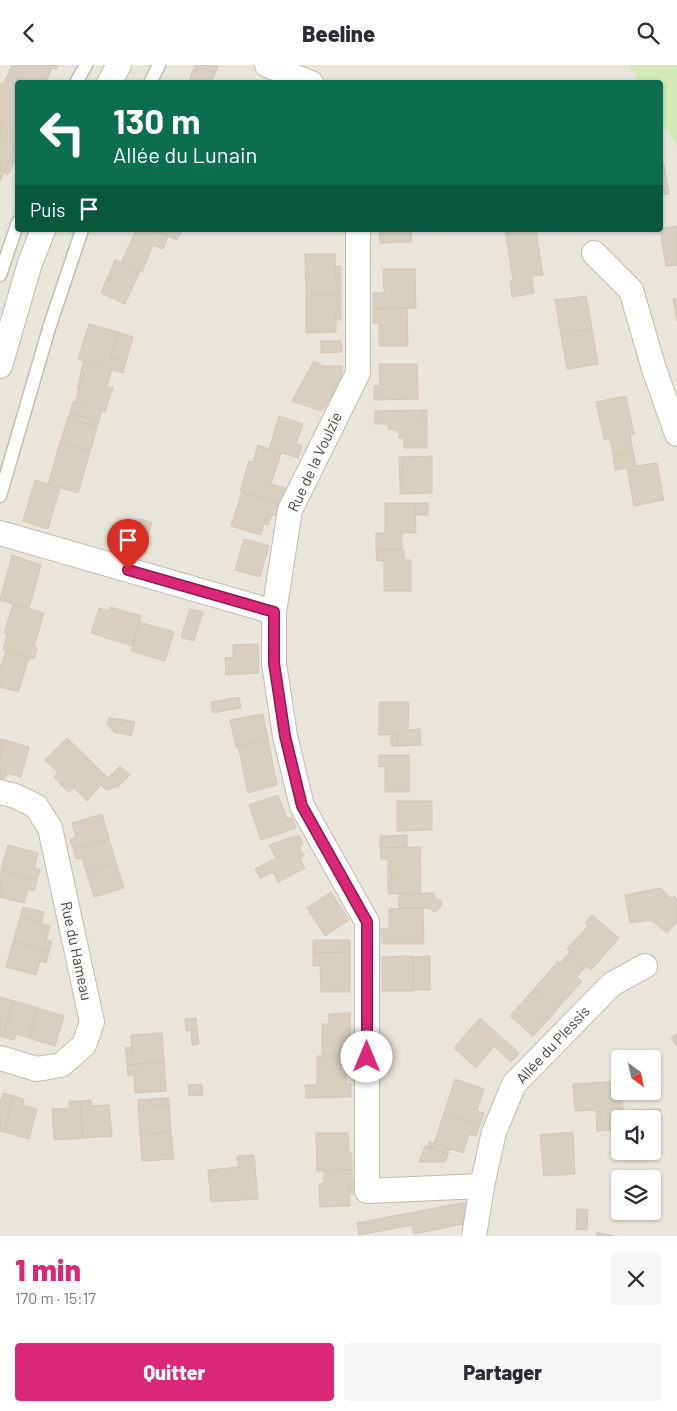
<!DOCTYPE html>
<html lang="fr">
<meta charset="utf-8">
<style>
:root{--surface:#fff;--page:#f7f7f7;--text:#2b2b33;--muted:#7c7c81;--accent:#db2777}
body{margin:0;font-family:Barlow,sans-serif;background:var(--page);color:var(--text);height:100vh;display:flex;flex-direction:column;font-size:19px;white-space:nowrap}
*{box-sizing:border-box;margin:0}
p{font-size:16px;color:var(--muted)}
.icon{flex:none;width:28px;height:28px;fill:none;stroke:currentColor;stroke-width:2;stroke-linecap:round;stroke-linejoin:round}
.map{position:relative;height:1171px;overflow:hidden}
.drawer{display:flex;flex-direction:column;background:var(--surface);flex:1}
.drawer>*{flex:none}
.banner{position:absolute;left:15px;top:15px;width:648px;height:152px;border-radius:5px;box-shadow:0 1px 4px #0004;background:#0b6e4f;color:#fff;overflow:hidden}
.needle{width:32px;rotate:147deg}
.tools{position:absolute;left:611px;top:985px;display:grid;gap:10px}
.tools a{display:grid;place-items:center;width:50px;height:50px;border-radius:5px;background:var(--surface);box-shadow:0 1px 4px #0004;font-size:25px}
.pin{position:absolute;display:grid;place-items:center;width:42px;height:42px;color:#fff;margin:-51px -21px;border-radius:50% 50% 50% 0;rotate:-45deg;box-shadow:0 0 5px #0007}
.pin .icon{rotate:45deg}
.me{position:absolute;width:55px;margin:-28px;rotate:0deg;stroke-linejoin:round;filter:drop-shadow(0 0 4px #0008)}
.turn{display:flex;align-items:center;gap:18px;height:105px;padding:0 15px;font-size:22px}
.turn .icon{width:65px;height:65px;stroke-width:2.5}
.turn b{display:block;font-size:35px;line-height:42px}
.then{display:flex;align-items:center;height:48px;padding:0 15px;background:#0003;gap:10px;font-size:19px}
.round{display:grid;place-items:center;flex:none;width:52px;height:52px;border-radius:5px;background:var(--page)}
.overview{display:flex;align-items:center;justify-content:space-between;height:85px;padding:0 15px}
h1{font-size:30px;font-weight:800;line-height:38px;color:var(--accent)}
.primary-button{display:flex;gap:10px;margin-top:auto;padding:10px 15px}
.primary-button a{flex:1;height:58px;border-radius:5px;background:var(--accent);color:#fff;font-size:20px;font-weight:800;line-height:58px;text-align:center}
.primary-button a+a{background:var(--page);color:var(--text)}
header{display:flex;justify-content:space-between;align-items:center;height:65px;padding:0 15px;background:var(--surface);font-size:22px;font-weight:800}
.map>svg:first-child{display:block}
</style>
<header><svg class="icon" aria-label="back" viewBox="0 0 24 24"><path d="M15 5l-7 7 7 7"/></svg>Beeline<svg class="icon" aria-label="search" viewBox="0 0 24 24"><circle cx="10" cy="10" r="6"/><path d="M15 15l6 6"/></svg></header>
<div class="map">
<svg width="677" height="1171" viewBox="0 0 677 1171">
<rect width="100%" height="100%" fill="#f6f3ec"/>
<path fill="#eae5da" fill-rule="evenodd" d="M 0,0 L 677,0 L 677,1171 L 0,1171 ZM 18,18 L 660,18 L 660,165 L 18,165 ZM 620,994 L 652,994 L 652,1026 L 620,1026 ZM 620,1054 L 652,1054 L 652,1086 L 620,1086 ZM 620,1114 L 652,1114 L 652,1146 L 620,1146 Z"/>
<polygon fill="#d2eab5" points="629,0 677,0 677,82 660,53 660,18 639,17"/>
<g fill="#d8cfc1" stroke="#d3c7b4">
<polygon points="12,0 58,0 56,4 52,2 46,18 18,18 18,69 0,61 0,19 5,16"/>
<polygon points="195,0 218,1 211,18 188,18"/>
<polygon points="0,61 18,69 16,79 0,72"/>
<polygon points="0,72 16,79 0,116"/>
<polygon points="18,76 18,88 8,110 4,107"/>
<polygon points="664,99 669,129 660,130 660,100"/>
<polygon points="677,161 677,200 666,201 660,164"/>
<polygon points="136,165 153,165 168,172 163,184 153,180 142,207 121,198"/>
<polygon points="153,165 182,165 177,175"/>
<polygon points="379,165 411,165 412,177 380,178"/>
<polygon points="536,165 543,210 532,211 534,228 512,232 510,216 513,215 505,166"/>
<polygon points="305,189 335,189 336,213 341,213 341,230 306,230"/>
<polygon points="115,195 140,206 125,239 101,228 106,216 109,217 113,208 110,207"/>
<polygon points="335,201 341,201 341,213 336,213"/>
<polygon points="383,204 415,204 416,243 373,244 373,228 384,228"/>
<polygon points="110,207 113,208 109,217 106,216"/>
<polygon points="306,230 341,230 341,243 336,243 336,267 306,268"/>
<polygon points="586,231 592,264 561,270 555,235"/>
<polygon points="677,233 677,256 673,234"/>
<rect x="336" y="243" width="5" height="12"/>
<polygon points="407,243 408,281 379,281 379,258 373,258 373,244"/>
<polygon points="89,259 118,267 111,293 126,297 123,308 78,294"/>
<polygon points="592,264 598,299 567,304 561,270"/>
<polygon points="118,267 133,272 126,297 111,293"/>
<polygon points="321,276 341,276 342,287 321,288"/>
<polygon points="84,296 112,304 107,321 113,323 105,347 75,338 84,308 81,307"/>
<polygon points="314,296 323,301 342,301 342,315 322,346 292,336"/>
<polygon points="379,299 417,299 418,334 374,335 374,321 380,321"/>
<polygon points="81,307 84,308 79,325 77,325"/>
<polygon points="626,331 634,369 630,370 633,386 613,390 610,374 604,374 596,337"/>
<polygon points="73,337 102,346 99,356 70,348"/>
<polygon points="422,345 422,356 427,356 427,383 404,383 404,373 399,373 399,368 395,365 388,364 388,359 375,359 375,346"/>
<rect x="422" y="345" width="5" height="11"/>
<polygon points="70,348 99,356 97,362 68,353"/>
<polygon points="279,351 303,359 296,379 302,381 298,393 269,384"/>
<polygon points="68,353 97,362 90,387 60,378"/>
<polygon points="60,378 90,387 78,428 48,419"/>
<polygon points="258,380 281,388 271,419 285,423 280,439 240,426 249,396 253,397"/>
<polygon points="633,386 636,401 657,398 664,435 634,441 627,403 615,405 613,390"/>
<polygon points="432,391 432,428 400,429 400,418 403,418 403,392"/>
<polygon points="399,392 403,392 403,418 400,418"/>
<polygon points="35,415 60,423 48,464 23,456"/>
<polygon points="242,427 280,439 277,451 267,449 261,470 231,461"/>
<polygon points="385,438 415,438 416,468 402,468 402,485 376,485 376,468 385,468"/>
<polygon points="415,438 428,438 428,450 416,450"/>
<polygon points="267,449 272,450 268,460 264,459"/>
<polygon points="140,454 152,457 141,492 129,488"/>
<polygon points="244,474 269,481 260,512 235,505"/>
<polygon points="376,485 404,485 404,495 411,495 411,526 384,526 384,496 377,496"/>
<polygon points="12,490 41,500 29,544 0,535"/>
<polygon points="13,539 44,548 34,582 37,583 34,594 3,585 7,569 4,568"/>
<polygon points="110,542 141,551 132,581 91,568 99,543 109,546"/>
<polygon points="190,544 203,547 194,576 181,572"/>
<polygon points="139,557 174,567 165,596 131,586"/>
<polygon points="258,579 259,608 226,610 225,593 233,592 233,580"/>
<polygon points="6,586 29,593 18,627 0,622 0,599 2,599"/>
<polygon points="239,632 241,643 213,648 211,637"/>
<polygon points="379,637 409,637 408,665 420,664 421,680 397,681 397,669 379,670"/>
<polygon points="263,649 268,675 236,682 230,655"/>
<polygon points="109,653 125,655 114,667 107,659"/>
<polygon points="125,655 135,657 131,671 114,667"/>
<rect x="391" y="669" width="6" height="12"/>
<polygon points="67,673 88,693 61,720 54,712 58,708 45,695"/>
<polygon points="0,674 5,675 0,692"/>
<polygon points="5,675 29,682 21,712 7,708 5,714 0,713 0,692"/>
<polygon points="268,675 277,720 248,728 238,681"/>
<polygon points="379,690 409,690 409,727 385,727 385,701 379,702"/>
<polygon points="88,693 108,713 120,701 130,710 119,721 106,725 101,720 87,736 74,723 69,727 61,720"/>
<polygon points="278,730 287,754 292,752 296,763 261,775 249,740"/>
<polygon points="397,736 432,736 432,765 397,766"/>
<polygon points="102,749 109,774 73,784 70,774 76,772 72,758"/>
<polygon points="299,770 303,779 295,784 305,803 278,817 273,807 260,813 255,804 276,793 269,780"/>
<polygon points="407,770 407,782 380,783 380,771"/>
<polygon points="109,774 116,797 86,806 82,793 76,794 73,784"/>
<polygon points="8,780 38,788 34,803 40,805 37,815 1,805"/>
<polygon points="299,782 304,791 300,793 295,784"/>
<polygon points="420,782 421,829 388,829 388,815 392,815 391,804 388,804 388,794 381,794 380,783"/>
<polygon points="116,797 124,823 94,832 86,806"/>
<polygon points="388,804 391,804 392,815 388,815"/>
<polygon points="1,805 37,815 34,826 28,824 24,838 0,832"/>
<polygon points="660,823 672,834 674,831 677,834 677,857 667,868 651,855 630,858 625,830"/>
<polygon points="331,827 349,855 325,871 307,843"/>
<polygon points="434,828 434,832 440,835 442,839 438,845 434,847 429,843 399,843 399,829"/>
<polygon points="23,842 44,847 41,858 20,852"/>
<polygon points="423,843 424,879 382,879 381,864 389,864 389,844"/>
<polygon points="592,850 619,873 591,905 567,884 588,861 585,858"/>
<polygon points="20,852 50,861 46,875 52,877 49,887 13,877"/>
<polygon points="313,875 350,875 350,887 313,888"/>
<polygon points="13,877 49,887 46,898 40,896 36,910 6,902"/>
<polygon points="350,887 350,927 321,927 320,901 313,901 313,888"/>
<polygon points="570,887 586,901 577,912 582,916 558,943 535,923 558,896 560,898"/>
<polygon points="430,891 430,925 413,925 413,892"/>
<polygon points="382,892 413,891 413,926 382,926"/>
<polygon points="535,923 558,943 550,953 547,951 541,958 543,960 533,971 510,951"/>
<polygon points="0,932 14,936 3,972 0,971"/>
<polygon points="14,936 38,943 29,973 16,969 14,975 3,972"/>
<polygon points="38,943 64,951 55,981 29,973"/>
<polygon points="350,948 351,991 322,991 322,959 329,959 329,949"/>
<polygon points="547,951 550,953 543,960 541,958"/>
<polygon points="196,953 197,964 186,966 185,954"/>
<polygon points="480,953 519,988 511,997 494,981 476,1003 454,983"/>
<polygon points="197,964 199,979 192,980 191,965"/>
<polygon points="162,968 164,997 127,1000 126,989 132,988 131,970"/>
<polygon points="677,968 677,981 671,973"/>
<polygon points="125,982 132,982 132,988 126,989"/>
<polygon points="317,991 346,991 346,1019 351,1019 351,1032 306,1033 305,1020 317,1020"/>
<polygon points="164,997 166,1026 135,1028 134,1010 128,1011 127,1000"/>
<polygon points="455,1014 484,1024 477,1046 484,1048 480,1060 444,1048"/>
<polygon points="620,1016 624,1054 620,1054 620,1064 597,1066 596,1045 575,1046 573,1019"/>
<polygon points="202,1019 203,1030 189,1031 188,1020"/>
<polygon points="3,1028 14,1031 4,1067 0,1066 0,1034 2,1034"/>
<polygon points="14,1031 24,1034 23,1040 37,1044 29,1074 4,1067"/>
<polygon points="169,1033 169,1040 150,1041 149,1034"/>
<polygon points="149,1034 150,1041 169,1040 171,1067 140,1069 138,1035"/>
<polygon points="91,1035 91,1041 109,1040 112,1071 83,1073 80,1036"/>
<polygon points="69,1036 80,1036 83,1073 54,1075 52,1044 70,1043"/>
<polygon points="660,1044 661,1053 633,1054 632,1045"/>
<polygon points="444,1048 480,1060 476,1071 469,1069 463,1088 434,1079"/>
<polygon points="171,1067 174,1094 142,1096 140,1069"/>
<polygon points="573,1067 575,1109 544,1111 540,1070"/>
<polygon points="316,1068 348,1068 349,1088 352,1088 352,1105 317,1106"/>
<polygon points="429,1077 450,1084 448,1089 428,1082"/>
<polygon points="425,1081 448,1089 445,1097 419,1097"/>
<polygon points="254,1090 258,1134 211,1137 208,1105 238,1102 237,1091"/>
<polygon points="352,1105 353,1119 349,1119 350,1141 320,1142 319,1119 324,1118 324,1106"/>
<rect x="349" y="1119" width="4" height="10"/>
<polygon points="467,1137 463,1159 414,1169 412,1160 359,1170 357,1158"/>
<polygon points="577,1144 588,1145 587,1165 576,1164"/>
<polygon points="597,1167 614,1171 596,1171"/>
</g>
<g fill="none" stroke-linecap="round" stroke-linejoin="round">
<g stroke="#c2bbae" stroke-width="15">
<g id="service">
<polyline points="76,18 86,0"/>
<polyline points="150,18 159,0"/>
<polyline points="0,210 18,157"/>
<polyline points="0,431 50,260 82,165"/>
</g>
</g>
<g stroke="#c2bbae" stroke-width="26">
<g id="minor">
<polyline points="267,0 311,18"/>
<polyline points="109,18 119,0"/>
<polyline points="358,165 358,308 290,445 274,547 274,598 285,671 302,741 367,857 367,1126 482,1121"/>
<polyline points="594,188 631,225 654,304 677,369"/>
<polyline points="0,301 30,198 43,165"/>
<polyline points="0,468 274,547"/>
<polyline points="0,727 15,731 36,741 50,763 92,957 84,980 61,1000 37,1004 0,993"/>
<polyline points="474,1171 482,1121 494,1067 514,1019 612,919 645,901"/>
</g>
</g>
<use href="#service" stroke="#fff" stroke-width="12"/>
<use href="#minor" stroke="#fff" stroke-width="24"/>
</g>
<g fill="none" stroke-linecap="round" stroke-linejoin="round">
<g stroke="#8e194d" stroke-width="12">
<polyline id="route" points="128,505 274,547 274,598 285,671 302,741 367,857 367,992"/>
</g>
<use href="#route" stroke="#db2777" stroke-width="9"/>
</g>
<g text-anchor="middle" stroke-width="4" stroke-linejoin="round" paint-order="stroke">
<g font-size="15" fill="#4b4439" stroke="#fff">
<text transform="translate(315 397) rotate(-65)" y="5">Rue de la Voulzie</text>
<text transform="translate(76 886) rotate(78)" y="5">Rue du Hameau</text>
<text transform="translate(553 980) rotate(-47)" y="5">Allée du Plessis</text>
</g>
</g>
</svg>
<div class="tools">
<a><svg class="needle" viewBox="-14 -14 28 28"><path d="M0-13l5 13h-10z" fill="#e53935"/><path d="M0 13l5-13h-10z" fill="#7c7c81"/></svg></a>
<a><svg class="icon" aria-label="sound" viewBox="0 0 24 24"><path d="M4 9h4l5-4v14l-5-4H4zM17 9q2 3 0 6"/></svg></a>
<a><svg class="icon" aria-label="layers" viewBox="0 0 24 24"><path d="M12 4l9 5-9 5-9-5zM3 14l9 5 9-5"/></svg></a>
</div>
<div class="pin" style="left:128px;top:505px;background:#d93025"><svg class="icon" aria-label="arrive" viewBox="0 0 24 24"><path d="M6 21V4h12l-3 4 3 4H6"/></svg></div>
<svg class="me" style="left:367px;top:992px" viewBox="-20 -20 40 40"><circle r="19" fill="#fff"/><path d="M0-13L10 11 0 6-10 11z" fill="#db2777"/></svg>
<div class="banner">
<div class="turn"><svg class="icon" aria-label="left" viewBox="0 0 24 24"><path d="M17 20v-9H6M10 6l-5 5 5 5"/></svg><div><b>130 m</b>Allée du Lunain</div></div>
<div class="then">Puis<svg class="icon" aria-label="arrive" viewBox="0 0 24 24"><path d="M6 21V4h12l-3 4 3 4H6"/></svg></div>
</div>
</div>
<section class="drawer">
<div class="overview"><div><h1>1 min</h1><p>170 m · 15:17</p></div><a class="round"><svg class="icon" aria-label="close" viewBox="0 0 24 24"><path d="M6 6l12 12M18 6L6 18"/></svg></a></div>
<div class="primary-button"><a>Quitter</a><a>Partager</a></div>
</section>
